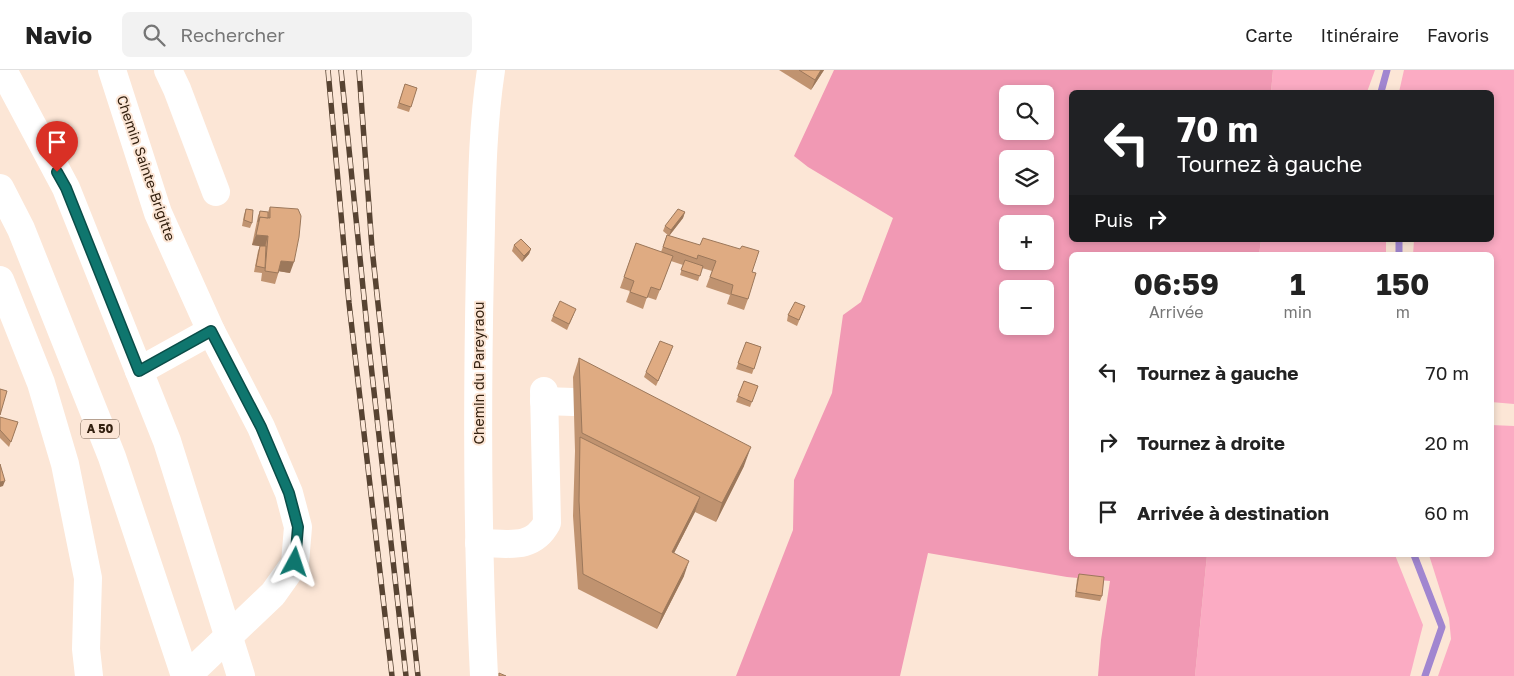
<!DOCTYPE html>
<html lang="fr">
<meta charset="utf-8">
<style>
:root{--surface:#fff;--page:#f2f2f2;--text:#222;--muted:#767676;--line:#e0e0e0}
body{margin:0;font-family:"Golos Text",sans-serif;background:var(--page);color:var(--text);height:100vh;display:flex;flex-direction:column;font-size:19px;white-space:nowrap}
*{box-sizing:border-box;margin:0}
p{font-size:16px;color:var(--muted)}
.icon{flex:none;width:28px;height:28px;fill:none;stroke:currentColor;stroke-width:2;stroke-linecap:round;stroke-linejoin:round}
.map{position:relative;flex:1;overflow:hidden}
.drawer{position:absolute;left:1069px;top:182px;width:425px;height:305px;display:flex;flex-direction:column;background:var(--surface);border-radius:8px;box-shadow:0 2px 8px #0003}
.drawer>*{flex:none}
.banner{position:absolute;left:1069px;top:20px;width:425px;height:152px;border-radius:8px;box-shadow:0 2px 8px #0003;background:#202124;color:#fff;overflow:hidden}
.controls{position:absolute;left:999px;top:15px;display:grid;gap:10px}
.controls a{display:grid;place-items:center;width:55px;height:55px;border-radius:8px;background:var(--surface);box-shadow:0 2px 8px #0003;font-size:25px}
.pin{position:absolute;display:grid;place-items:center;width:42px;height:42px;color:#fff;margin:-51px -21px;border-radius:50% 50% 50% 0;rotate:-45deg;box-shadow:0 0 5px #0007}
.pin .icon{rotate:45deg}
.me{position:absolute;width:55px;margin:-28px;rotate:5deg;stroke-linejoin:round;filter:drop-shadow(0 0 4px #0008)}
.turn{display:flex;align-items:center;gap:18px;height:105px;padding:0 25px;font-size:22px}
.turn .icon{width:65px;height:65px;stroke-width:2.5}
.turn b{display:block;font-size:35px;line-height:42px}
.then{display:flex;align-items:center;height:48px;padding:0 25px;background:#0003;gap:10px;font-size:19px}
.eta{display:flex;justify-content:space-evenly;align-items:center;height:85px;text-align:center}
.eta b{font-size:30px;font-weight:700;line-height:35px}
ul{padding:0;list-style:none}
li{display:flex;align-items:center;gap:15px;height:70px;padding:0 25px}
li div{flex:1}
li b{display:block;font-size:19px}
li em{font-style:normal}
header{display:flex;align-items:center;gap:30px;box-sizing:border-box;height:70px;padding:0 25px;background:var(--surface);border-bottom:1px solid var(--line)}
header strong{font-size:24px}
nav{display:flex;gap:28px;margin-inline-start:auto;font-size:18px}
.search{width:350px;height:45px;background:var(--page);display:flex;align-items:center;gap:12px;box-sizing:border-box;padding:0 18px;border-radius:8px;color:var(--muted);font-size:19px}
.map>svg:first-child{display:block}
</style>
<header>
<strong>Navio</strong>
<div class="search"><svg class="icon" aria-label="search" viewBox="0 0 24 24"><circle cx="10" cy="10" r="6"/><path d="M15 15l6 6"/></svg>Rechercher</div>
<nav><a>Carte</a><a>Itinéraire</a><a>Favoris</a></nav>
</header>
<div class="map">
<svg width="1514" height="606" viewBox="0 0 1514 606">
<rect width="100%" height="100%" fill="#fce6d6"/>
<g fill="#fbabc3">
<polygon points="1273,0 1375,0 1367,22 1271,22"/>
<polygon points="1404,0 1514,0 1514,334 1491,332 1491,185 1413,185 1414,170 1491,170 1491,22 1399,22"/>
<polygon points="1261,170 1386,170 1386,185 1259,185"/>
<polygon points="1491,355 1514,356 1514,606 1438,606 1451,569 1449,548 1429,485 1491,485"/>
<polygon points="1207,485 1395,485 1423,555 1410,606 1195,606"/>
</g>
<path fill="#f199b4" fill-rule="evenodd" d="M 834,0 L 1273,0 L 1271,22 L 1071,22 L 1071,170 L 1261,170 L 1259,185 L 1071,185 L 1071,485 L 1207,485 L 1195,606 L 1098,606 L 1101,570 L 1110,511 L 1067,507 L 928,483 L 900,606 L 736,606 L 793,460 L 794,410 L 832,323 L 843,245 L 861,232 L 893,148 L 808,97 L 794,86 ZM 1008,24 L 1045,24 L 1045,61 L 1008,61 ZM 1008,89 L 1045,89 L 1045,126 L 1008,126 ZM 1008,154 L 1045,154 L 1045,191 L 1008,191 ZM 1008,219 L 1045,219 L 1045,256 L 1008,256 Z"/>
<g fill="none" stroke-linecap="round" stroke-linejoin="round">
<g stroke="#a186d0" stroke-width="7">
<polyline points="1381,22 1387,0"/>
<polyline points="1399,185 1399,170"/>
<polyline points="1414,485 1442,557 1425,606"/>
</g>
<g stroke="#fff" stroke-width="28">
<polyline points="112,0 158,143 211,261 261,357 289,423 298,457 295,493 273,524 187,606"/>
<polyline points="168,0 177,19 216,122"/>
<polyline points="0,210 41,313 65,394 88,508 86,579 89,606"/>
<polyline points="139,301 211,261"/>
<polyline points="544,331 573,332"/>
<path d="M 479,473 C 507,473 532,481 547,453 L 544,321"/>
<path d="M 484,606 C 477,470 477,333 480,197 C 482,131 481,65 491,0"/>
</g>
<g stroke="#fff" stroke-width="28">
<polyline points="3,0 66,118 167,371 241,606"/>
<polyline points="0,118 21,159 112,387 185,606"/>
</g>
<g stroke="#574332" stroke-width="5.5">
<g id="rail">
<polyline points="328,0 349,233 392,606"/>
<polyline points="341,0 369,277 406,606"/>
<polyline points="359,0 372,178 418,606"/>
</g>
</g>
<use href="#rail" stroke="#fce6d6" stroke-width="4" stroke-dasharray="11" stroke-linecap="butt"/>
</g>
<g fill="#c09370">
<polygon points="779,0 824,0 811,20"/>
<polygon points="405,14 417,18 409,42 397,38"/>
<polygon points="270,137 290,203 279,201 275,214 261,211 262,203 254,202 258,181 260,176 252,175 258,146 260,141 268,142"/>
<polygon points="246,139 252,153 250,158 242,156 244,145"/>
<polygon points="685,142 683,148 669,166 663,161 665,156"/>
<polygon points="667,165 752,202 748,229 744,240 727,234 730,225 706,217 712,201 702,198 698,211 680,205 683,195 671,191 656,230 647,227 643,239 626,232 630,221 620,218 636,173 661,182"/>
<polygon points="514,175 531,179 529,184 522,192 512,181"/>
<polygon points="803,241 797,256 787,251 788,245"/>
<polygon points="574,244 567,260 551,251 553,246"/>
<polygon points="746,272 761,277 752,304 736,299"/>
<polygon points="671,282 656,316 644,307 646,302"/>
<polygon points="579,288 744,396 716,452 695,442 674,483 684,506 657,559 578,519 573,446 575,381 573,307"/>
<polygon points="744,311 758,316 750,337 736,332"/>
<polygon points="0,348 18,352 9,377 0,368"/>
<polygon points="1079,504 1102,526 1100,531 1075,527 1077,509"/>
</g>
<g fill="#9c785b">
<polygon points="821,0 824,0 811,20 815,10"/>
<polygon points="685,142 683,148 669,166 671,160"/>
<polygon points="256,165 268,166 265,177 252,175"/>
<polygon points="531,179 529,184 522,192 524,186"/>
<polygon points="281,191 294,192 290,203 277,201"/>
<polygon points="751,377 744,396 716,452 722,433"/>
<polygon points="5,411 3,416 0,417 0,412"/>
<polygon points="700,427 695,442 667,497 672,482"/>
<polygon points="689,491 684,506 657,559 662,544"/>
</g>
<g fill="#dfab82" stroke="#9c785b">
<polygon points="799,0 821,0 815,10"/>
<polygon points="405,14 417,18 411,37 399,33"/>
<polygon points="270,137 298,139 301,146 299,167 294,192 281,191 278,203 265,201 268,166 256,165 260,147 270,148"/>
<polygon points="246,139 253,140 252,153 244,150"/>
<polygon points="678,139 685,142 671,160 665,156"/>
<polygon points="260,141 268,142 268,148 260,147 258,152"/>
<polygon points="667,165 700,175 703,168 740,179 742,176 759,181 752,202 756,203 748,229 731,224 733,215 710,207 716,191 698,185 697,189 663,177"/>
<polygon points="521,169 531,179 524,186 514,175"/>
<polygon points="636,173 673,186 660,220 651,217 647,228 630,222 634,211 624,207"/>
<polygon points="260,176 266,176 265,198 256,196"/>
<polygon points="685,190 703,196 700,206 681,200"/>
<polygon points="560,231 576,239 569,254 553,246"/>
<polygon points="795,232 805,236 799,250 788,245"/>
<polygon points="660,271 673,276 658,311 646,302"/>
<polygon points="746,272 761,277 754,299 738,293"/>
<polygon points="579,288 751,377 722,433 582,363"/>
<polygon points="744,311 758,316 752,332 738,326"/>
<polygon points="0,319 7,321 0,345"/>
<polygon points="0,347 18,352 11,372 0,360"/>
<polygon points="580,367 700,427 672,482 689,491 662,544 583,504 579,431"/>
<polygon points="0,394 5,411 0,412"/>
<polygon points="1079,504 1104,507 1102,526 1076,522"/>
<polygon points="499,603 506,606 499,606"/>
</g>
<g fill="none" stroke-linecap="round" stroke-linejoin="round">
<g stroke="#0a4d48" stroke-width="12">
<polyline id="route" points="57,102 66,118 139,301 211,261 261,357 289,423 298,457 295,492"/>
</g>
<use href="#route" stroke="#0f766e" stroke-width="9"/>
</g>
<g text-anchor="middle" stroke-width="4" stroke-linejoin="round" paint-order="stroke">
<rect fill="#fce6d6" stroke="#715d4c" stroke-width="1" x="81" y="349.5" width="38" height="19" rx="4"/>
<g font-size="12" font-weight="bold" fill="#352211">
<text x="100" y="363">A 50</text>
</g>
<g font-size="14" fill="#352211" stroke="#fce6d6">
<text transform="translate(146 98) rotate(71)" y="5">Chemin Sainte-Brigitte</text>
<text transform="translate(479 303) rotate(-90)" y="5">Chemin du Pareyraou</text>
</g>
</g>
</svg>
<div class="controls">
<a><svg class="icon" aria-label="search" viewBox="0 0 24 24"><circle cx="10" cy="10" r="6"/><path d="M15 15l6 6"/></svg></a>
<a><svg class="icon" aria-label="layers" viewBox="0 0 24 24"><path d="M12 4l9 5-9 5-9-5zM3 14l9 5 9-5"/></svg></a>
<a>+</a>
<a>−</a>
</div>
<div class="pin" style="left:57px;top:102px;background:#d93025"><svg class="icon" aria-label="arrive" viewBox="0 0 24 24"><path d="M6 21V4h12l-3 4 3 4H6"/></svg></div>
<svg class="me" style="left:295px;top:492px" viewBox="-20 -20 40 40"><path d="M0-17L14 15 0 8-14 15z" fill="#0f766e" stroke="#fff" stroke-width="4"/></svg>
<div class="banner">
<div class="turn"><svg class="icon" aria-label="left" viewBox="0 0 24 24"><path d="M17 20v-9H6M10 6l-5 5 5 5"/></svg><div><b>70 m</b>Tournez à gauche</div></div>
<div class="then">Puis<svg class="icon" aria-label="right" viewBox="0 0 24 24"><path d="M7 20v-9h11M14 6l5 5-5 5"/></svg></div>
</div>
<section class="drawer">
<div class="eta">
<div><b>06:59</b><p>Arrivée</p></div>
<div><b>1</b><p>min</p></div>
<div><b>150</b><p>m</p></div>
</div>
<ul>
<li><svg class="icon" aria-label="left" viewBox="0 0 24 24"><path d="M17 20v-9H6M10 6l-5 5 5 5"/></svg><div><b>Tournez à gauche</b></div><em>70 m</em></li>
<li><svg class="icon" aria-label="right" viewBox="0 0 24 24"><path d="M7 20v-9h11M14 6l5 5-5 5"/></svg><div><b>Tournez à droite</b></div><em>20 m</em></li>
<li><svg class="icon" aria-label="arrive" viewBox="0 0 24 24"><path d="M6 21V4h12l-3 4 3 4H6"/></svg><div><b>Arrivée à destination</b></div><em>60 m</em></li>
</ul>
</section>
</div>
